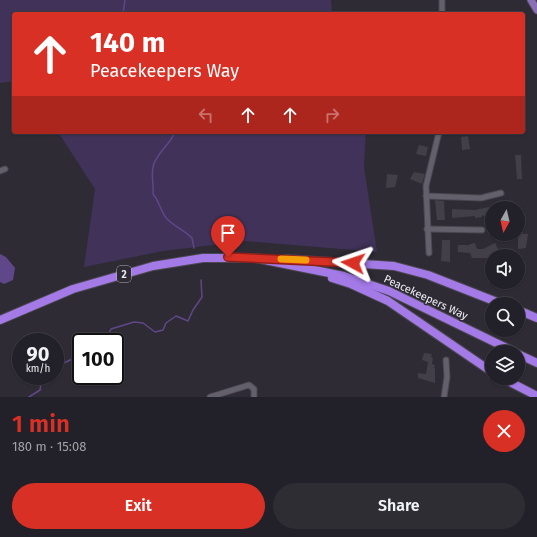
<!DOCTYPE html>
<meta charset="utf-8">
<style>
:root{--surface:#222028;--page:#2e2d34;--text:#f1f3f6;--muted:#a2a3a8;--line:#3f3e45;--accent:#d93025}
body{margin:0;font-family:"Fira Sans",sans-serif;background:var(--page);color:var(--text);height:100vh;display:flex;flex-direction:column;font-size:15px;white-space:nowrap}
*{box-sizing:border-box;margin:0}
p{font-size:13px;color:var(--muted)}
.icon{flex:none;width:22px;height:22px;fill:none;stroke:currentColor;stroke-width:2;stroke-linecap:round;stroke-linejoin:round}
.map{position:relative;height:397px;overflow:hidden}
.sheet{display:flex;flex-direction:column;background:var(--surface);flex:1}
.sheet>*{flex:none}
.guide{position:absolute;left:12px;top:12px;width:513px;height:122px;border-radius:4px;box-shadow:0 1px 3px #0004,0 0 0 1px var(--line);background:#d93025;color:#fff;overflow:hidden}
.needle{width:26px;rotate:188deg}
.fabs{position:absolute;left:485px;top:201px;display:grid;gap:8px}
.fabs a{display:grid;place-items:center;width:40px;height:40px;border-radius:50%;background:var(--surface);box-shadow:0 1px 3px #0004,0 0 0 1px var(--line);font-size:20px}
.speed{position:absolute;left:12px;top:333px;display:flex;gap:8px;font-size:20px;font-weight:700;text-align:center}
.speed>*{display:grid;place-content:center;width:52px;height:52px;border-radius:50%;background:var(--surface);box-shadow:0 1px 3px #0004,0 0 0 1px var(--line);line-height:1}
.speed small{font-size:10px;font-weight:400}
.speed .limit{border:2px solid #111;border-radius:6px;background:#fff;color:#111}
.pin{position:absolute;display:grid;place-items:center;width:34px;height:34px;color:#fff;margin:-41px -17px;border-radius:50% 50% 50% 0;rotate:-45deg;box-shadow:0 0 4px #0007}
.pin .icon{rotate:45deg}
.me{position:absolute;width:44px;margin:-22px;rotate:275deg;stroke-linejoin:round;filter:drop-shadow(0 0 3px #0008)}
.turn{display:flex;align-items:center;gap:14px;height:84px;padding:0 12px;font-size:18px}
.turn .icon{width:52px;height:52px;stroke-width:2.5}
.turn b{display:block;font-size:28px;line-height:34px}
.lanes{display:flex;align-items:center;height:38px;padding:0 12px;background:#0003;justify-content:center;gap:20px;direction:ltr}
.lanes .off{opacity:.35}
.round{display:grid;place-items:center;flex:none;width:42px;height:42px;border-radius:21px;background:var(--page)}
.summary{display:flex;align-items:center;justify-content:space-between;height:68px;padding:0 12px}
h1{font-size:24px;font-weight:600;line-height:30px;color:var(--accent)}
.button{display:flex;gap:8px;margin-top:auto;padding:8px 12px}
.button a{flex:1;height:46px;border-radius:24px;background:var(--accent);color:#fff;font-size:16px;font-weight:600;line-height:46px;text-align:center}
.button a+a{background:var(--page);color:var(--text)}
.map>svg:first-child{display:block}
</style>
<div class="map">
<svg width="537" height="397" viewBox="0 0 537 397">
<rect width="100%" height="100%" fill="#2e2b35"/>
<g fill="#403259">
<polygon points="0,0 331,0 332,14 14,14 14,81 0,83"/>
<polygon points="58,132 366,132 364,167 377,252 246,241 163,251 84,267 95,189"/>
</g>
<polygon fill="#604789" points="0,254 6,257 15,268 13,280 4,284 0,282"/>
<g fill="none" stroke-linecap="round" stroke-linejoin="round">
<g stroke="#604789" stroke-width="1.5">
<polyline points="123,14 125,0"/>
<path d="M 175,132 C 170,145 156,153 153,167 C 151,177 154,185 153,194 C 160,202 160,211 167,219 C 174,226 184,230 192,238 L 194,248"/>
<polyline points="100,342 106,339 111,329 134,322 143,323 155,332 163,330 166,323 176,316 188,321 193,310 202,297 201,280"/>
<polyline points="55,367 81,355"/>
<polyline points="29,397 40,390 42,379 45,376"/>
</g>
</g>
<g fill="#423f49">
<polygon points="468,136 470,149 462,150 461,137"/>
<polygon points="419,145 428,147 426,156 416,154"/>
<polygon points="515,155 521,155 522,179 517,179"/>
<polygon points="414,172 425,174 422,184 410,179"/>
<polygon points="387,174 398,175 395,187 386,188"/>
<polygon points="435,200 444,201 445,220 437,220"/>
<polygon points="489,207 492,209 492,219 482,215 482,217 475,218 475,216 452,218 452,209 475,210"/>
<polygon points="518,226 523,227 523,234 528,234 526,248 518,249"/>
<polygon points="442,240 450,240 450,262 441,261"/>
<polygon points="475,243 477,249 483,249 495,243 499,251 498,254 489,256 489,258 472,258 470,253 458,252 458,245 470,245 470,244"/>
<polygon points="424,353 432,354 431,357 433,358 432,364 435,365 434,368 435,369 435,383 418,378 418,373 426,374 428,362 422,360"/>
</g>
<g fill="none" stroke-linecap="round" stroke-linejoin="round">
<g stroke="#4a4750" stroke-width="7">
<g id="minor">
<polyline points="442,0 442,14"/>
<polyline points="0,171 5,169"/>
<polyline points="426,196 481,198 501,193"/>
<polyline points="427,229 482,230"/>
<polyline points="429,253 426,186 439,132"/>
<polyline points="210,397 249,385 254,389 254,397"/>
<polyline points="444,397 447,377 446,360"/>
</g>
</g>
<g stroke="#4a4750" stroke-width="9">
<polyline id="major" points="531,0 537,10"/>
</g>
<g stroke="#4a4750" stroke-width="10">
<g id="highway">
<polyline points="286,259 394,266 428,275 502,304"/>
<polyline points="332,278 351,284 388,301 492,372"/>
<polyline points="518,310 537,318"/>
<polyline points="0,320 73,289 153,266 203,258 255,258 344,276 389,291 515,352"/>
<polyline points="518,354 537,363"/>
<polyline points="502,378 537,396"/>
</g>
</g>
<use href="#minor" stroke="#63606b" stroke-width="5"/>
<use href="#major" stroke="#8a70b5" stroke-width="7"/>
<use href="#highway" stroke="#a47ae7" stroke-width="8"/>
</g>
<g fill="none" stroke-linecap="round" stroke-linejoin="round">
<g stroke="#8d1f18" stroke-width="10">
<polyline id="route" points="228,257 353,263"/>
</g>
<use href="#route" stroke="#d93025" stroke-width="7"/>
<polyline stroke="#f59e0b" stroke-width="7" points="281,259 306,260"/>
</g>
<g text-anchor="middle" stroke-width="3" stroke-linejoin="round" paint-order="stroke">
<rect fill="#2e2b35" stroke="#b4b2ba" stroke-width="1" x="117" y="266" width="14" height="16" rx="3"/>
<g font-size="10" font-weight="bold" fill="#eeecf3">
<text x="124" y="278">2</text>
</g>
<g font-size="11" fill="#eeecf3" stroke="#2e2b35">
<text transform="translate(426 297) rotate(25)" y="4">Peacekeepers Way</text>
</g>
</g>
</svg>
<div class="fabs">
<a><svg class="needle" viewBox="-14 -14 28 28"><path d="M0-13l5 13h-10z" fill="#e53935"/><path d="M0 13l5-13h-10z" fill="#a2a3a8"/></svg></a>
<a><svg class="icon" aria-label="sound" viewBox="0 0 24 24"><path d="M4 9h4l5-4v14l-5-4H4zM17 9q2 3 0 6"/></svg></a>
<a><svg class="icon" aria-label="search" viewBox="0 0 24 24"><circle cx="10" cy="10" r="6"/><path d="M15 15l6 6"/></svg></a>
<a><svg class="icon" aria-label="layers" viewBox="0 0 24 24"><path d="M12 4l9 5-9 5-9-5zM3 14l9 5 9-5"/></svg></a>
</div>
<div class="speed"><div>90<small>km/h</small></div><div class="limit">100</div></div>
<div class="pin" style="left:228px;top:257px;background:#d93025"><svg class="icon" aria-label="arrive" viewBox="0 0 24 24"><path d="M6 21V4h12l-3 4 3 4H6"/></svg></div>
<svg class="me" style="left:353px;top:263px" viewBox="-20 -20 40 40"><path d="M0-17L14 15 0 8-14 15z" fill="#d93025" stroke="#fff" stroke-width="4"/></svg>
<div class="guide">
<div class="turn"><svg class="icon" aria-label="ahead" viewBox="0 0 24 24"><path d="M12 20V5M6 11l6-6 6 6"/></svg><div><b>140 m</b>Peacekeepers Way</div></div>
<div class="lanes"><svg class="icon off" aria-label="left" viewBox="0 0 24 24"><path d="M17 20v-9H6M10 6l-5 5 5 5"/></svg><svg class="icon" aria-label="ahead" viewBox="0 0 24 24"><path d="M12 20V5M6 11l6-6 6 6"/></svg><svg class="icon" aria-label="ahead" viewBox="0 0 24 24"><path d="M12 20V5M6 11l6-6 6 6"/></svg><svg class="icon off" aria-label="right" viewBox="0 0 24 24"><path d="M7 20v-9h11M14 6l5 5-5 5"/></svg></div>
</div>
</div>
<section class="sheet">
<div class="summary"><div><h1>1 min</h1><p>180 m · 15:08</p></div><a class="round" style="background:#d93025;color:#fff"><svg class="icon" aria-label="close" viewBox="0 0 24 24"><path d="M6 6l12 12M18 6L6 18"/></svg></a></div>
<div class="button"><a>Exit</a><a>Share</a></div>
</section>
